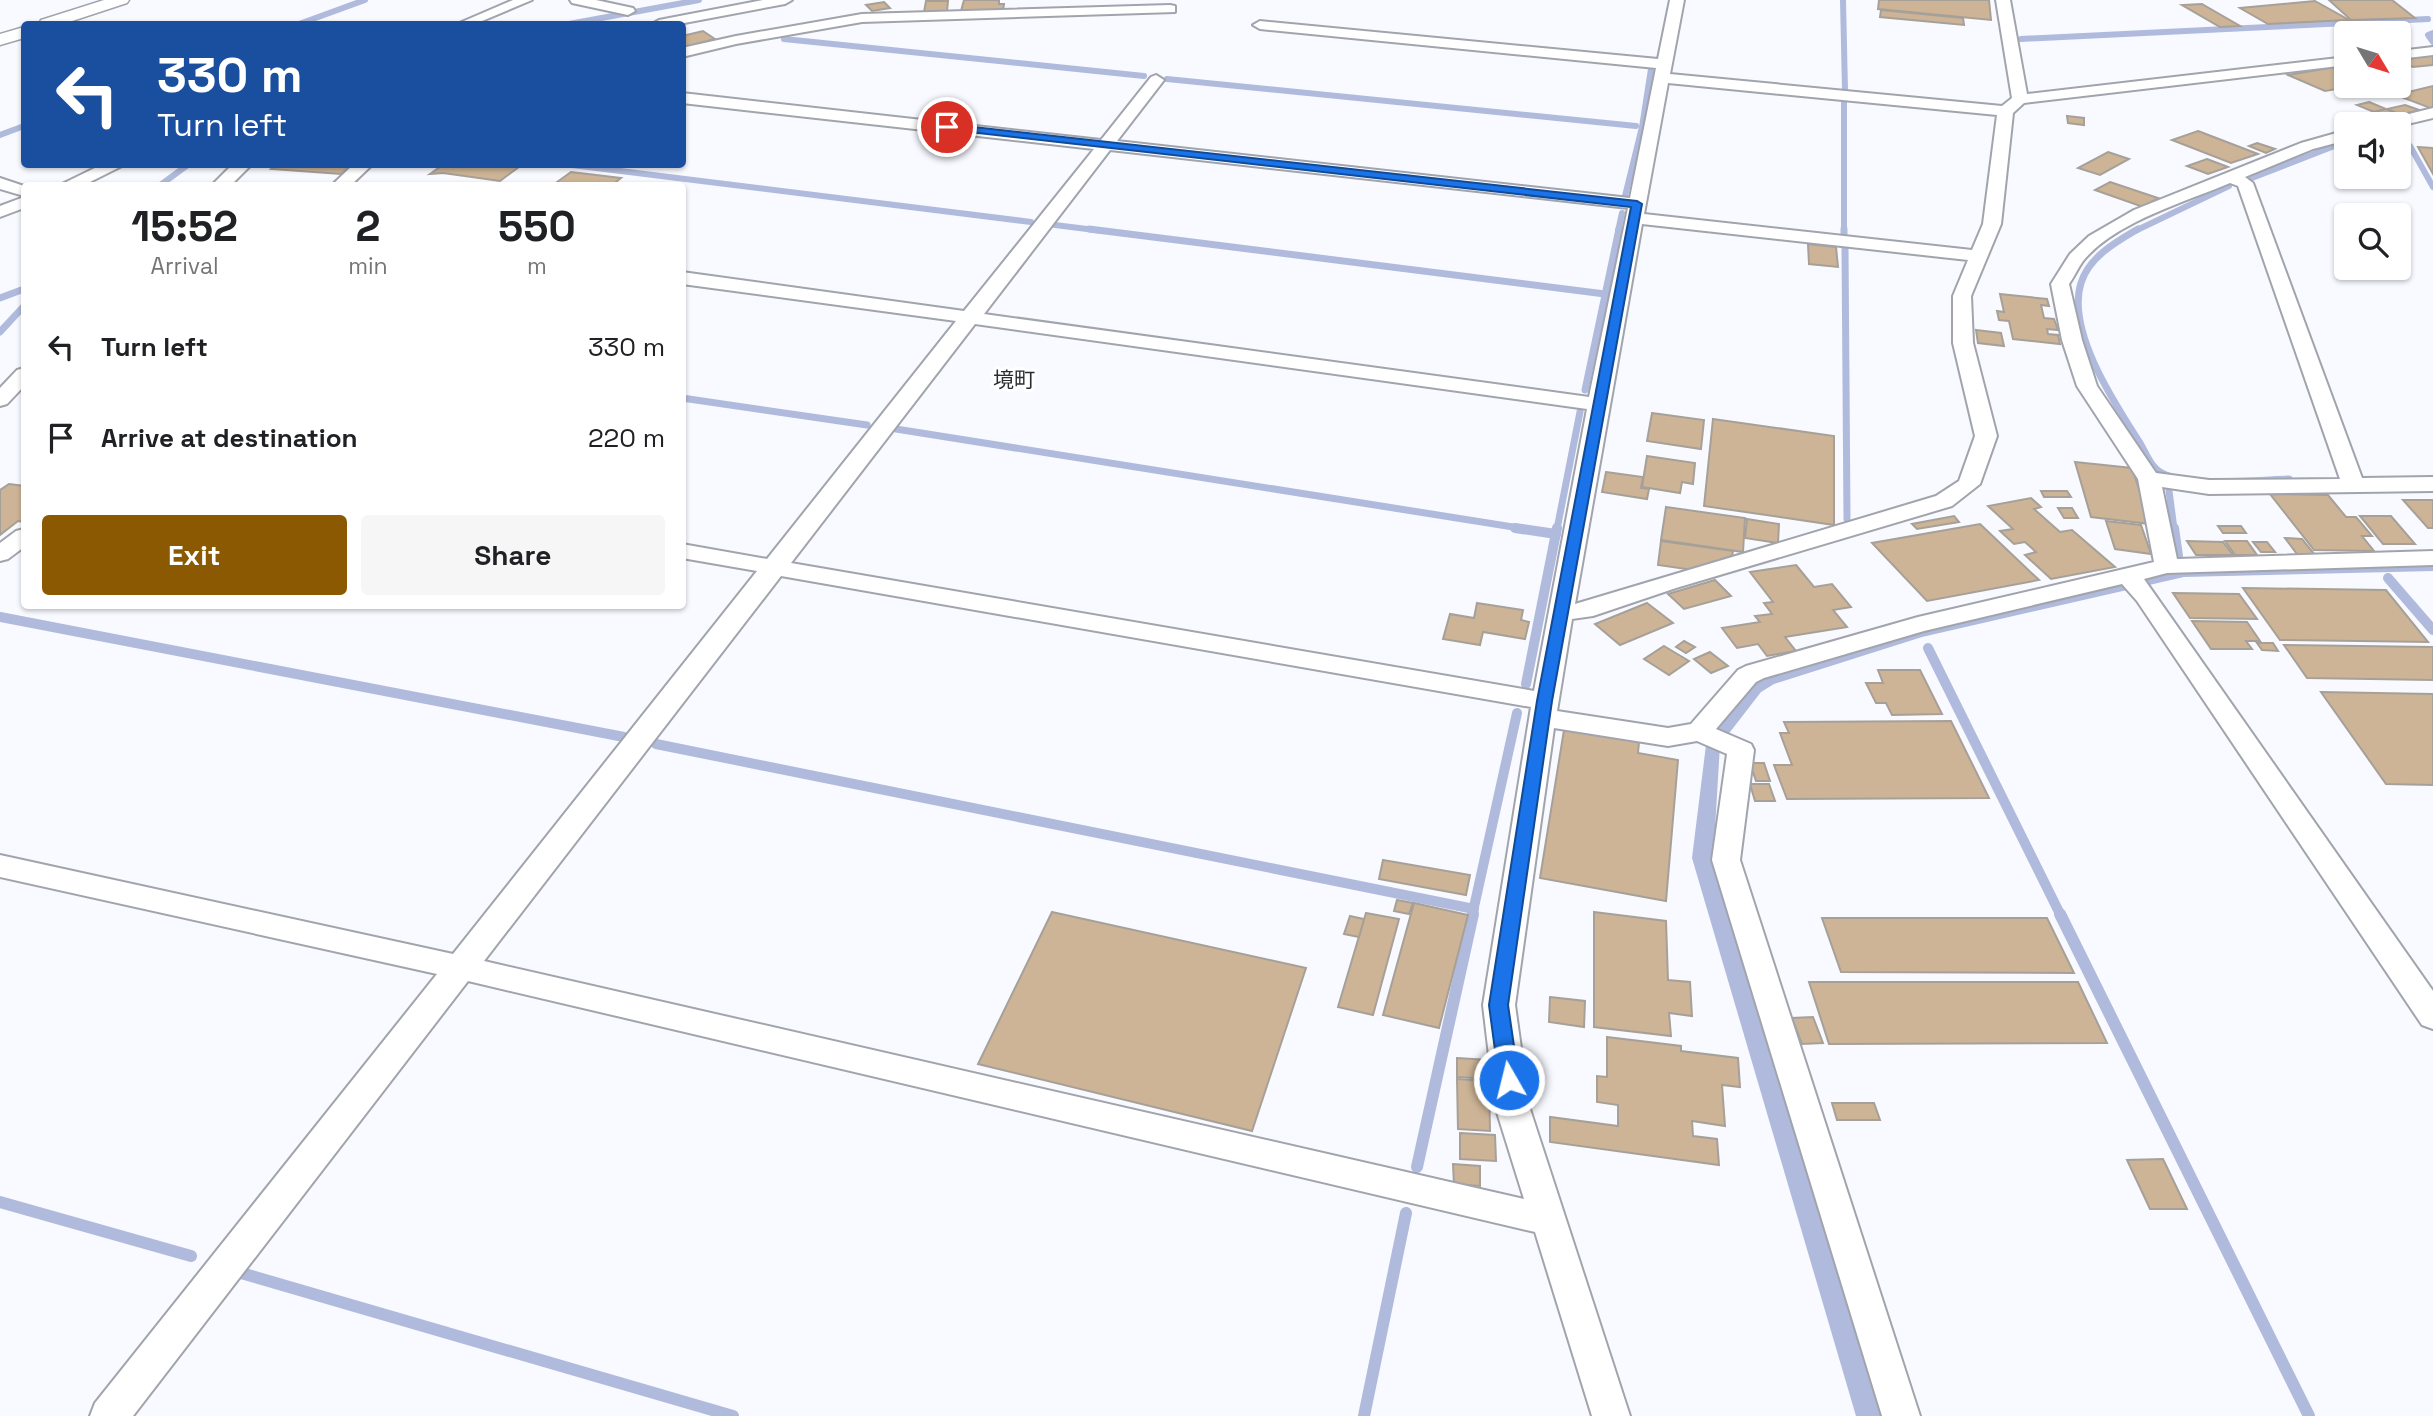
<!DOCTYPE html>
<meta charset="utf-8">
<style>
:root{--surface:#fff;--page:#f6f6f6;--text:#202124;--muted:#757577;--accent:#8a5901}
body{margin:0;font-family:"Space Grotesk","Noto Sans JP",sans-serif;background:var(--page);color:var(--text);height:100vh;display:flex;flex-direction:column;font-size:26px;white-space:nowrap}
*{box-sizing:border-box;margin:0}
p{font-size:23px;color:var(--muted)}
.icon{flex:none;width:38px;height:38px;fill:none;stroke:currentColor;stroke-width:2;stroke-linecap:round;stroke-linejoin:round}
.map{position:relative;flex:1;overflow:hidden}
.drawer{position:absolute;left:21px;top:182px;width:665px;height:427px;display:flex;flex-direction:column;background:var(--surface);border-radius:7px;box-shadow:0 2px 5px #0004}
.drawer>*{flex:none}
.banner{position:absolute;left:21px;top:21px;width:665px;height:147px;border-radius:7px;box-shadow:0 2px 5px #0004;background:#1a4fa0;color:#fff;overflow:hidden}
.needle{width:46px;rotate:128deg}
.fabs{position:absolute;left:2334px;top:21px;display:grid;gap:14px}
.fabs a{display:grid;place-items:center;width:77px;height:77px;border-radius:7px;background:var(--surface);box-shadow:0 2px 5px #0004;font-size:35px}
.pin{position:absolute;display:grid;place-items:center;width:60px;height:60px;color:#fff;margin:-30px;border:4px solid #fff;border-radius:50%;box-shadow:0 2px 7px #0007}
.me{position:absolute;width:77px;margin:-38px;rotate:352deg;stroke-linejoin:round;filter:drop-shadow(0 0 5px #0008)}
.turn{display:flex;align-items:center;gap:24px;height:147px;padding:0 21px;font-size:32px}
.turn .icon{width:91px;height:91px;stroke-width:2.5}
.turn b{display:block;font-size:49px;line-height:60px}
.eta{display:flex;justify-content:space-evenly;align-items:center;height:119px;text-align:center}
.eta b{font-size:42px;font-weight:800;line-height:49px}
.button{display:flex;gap:14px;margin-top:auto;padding:14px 21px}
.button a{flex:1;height:80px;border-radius:7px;background:var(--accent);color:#fff;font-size:28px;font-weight:800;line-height:80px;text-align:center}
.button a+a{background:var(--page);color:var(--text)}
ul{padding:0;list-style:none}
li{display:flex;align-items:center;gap:21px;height:91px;padding:0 21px}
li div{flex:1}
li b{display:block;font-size:26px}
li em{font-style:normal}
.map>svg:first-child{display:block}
</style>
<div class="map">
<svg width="2433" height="1416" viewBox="0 0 2433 1416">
<rect width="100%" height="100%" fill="#f8faff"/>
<polygon fill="#b0badc" points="2433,563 2433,571 2184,577 1922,637 1774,684 1761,692 1720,745 1713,862 1883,1416 1856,1416 1692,858 1706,745 1755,681 1923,629 2182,571"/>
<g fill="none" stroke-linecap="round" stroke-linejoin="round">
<g stroke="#b0badc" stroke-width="6">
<polyline points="1843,0 1845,90"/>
<polyline points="299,24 365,0"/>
<polyline points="569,24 699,0"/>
<polyline points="2433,33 2428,35 2433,42"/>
<polyline points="784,39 1144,76"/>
<polyline points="2021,39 2428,19"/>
<polyline points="1167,79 1636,126"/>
<polyline points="1844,100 1844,231"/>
<polyline points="0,135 24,126"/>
<polyline points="2410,146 2433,187"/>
<polyline points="564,164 1031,222"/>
<polyline points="2252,178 2347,141"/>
<polyline points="159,186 189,164"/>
<polyline points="1625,196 1642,127 1651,69"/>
<polyline points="1055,225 1103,231"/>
<polyline points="1618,231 1622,213"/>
<polyline points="2135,231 2229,186"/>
</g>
<g stroke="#b0badc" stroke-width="7">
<polyline points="1089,229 1605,294"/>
<polyline points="1844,229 1844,235"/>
<path d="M 2138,229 C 2116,242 2089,257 2081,283 C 2066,331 2115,404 2140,443 C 2146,453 2151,468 2162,473 C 2189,487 2258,480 2289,479"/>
<polyline points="1845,248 1847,519"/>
<polyline points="0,298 24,289"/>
<polyline points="0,332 24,306"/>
<polyline points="1585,390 1619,229"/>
<polyline points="682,398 867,425"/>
<polyline points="896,429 1526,529"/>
<polyline points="2169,491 2174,529"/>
<polyline points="1557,529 1580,412"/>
</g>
<g stroke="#b0badc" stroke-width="10">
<polyline points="1515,528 1556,534"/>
<polyline points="2174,528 2178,556"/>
<polyline points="2388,578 2433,630"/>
<polyline points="0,617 624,737"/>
<polyline points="1928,648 2061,916"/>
<polyline points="1526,684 1557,528"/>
<polyline points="656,744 1474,909"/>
<polyline points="1472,916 1517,713"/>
</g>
<g stroke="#b0badc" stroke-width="12">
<polyline points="2060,914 2309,1416"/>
<polyline points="1417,1167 1473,914"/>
<polyline points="0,1202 191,1256"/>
<polyline points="241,1273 733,1416"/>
<polyline points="1364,1416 1406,1213"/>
</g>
</g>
<g fill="#cdb496" stroke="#a6a099" stroke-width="2">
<polygon points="964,0 999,0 999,4 1004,4 1003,10 961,11"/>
<polygon points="1879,0 1989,0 1991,20 1878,9"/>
<polygon points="2329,0 2392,0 2415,18 2351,20"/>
<polygon points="926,1 948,1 947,11 924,12"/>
<polygon points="2315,1 2349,20 2268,24 2240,8"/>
<polygon points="884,2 890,8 872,11 866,5"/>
<polygon points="2202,4 2240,26 2220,27 2182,5"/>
<polygon points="1881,10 1963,18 1964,25 1880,17"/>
<polygon points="703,31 715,39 682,48 682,36"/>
<polygon points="2433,54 2433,65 2413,67 2399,61 2399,58"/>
<polygon points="2335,67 2347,72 2347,86 2354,86 2325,91 2288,75"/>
<polygon points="2433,86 2433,109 2396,95"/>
<polygon points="2369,102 2386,109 2374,112 2357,105"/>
<polygon points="2405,105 2419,110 2401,115 2387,109"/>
<polygon points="2386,109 2400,115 2388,118 2374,112"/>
<polygon points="2067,116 2084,118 2084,125 2068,123"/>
<polygon points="2198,131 2258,154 2231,163 2172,140"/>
<polygon points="2257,143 2275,149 2266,153 2249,146"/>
<polygon points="2418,147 2433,148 2433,174"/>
<polygon points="2108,152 2129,159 2100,175 2078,168"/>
<polygon points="2207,159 2228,167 2208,174 2187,166"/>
<polygon points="277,164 353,164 341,174 271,169"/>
<polygon points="444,164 523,164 500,181 443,173 430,174"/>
<polygon points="571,172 621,178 611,186 553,185"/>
<polygon points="2110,182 2158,198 2143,207 2095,190"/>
<polygon points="1808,244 1836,247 1838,267 1809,264"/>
<polygon points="2000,294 2047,299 2049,306 2041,305 2044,318 2054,319 2058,330 2047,329 2048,334 2058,335 2060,344 2013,339 2009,321 1999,320 1997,311 2004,312"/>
<polygon points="1976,330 2001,333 2004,346 1978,343"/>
<polygon points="1652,413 1704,420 1701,449 1647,441"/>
<polygon points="1713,419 1834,436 1834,525 1704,506"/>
<polygon points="1647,456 1695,463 1693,484 1682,482 1680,493 1642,487"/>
<polygon points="2075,462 2132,468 2139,489 2143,489 2150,524 2091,517"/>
<polygon points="1606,472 1643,477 1641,488 1649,489 1647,499 1602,492"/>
<polygon points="9,484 24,486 24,522 18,521 0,535 0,490"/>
<polygon points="2041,491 2067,491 2071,497 2044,497"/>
<polygon points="2270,494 2328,495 2346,517 2356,517 2372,536 2362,536 2374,551 2314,550"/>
<polygon points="2031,498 2041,507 2034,509 2060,532 2072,530 2115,567 2051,579 2025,555 2036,552 2025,542 2014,544 2000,531 2013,529 1988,506"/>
<polygon points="2403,500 2433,500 2433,528 2428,528"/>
<polygon points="1666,507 1745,518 1743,552 1661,540"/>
<polygon points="2058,508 2072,508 2078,518 2064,518"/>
<polygon points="1954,516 1959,522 1917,529 1912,524"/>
<polygon points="2360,516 2391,516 2415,544 2383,544"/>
<polygon points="1747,519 1779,524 1778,543 1745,538"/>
<polygon points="2106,521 2141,525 2151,554 2115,549"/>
<polygon points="1980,524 2039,580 1927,601 1872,543"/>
<polygon points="2218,526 2241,526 2246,533 2223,533"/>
<polygon points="2285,538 2302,539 2315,555 2297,554"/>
<polygon points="1661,541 1733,551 1732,556 1693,570 1658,565"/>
<polygon points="2187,541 2223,542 2233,555 2196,555"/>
<polygon points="2225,541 2247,541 2257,555 2235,555"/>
<polygon points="2253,542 2267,542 2275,552 2261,552"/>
<polygon points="1796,565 1814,587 1832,584 1851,607 1833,610 1847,627 1785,637 1796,651 1767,656 1758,644 1737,648 1722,628 1760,622 1755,616 1772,614 1764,603 1773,602 1750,572"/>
<polygon points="1715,580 1731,596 1684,609 1668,594"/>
<polygon points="2243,588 2386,590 2428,642 2280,640"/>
<polygon points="2173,593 2239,594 2257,619 2190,618"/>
<polygon points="1477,603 1523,610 1521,620 1529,622 1525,639 1483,632 1480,645 1443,639 1450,614 1474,618"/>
<polygon points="1647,603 1673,623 1620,645 1595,624"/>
<polygon points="2192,621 2247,622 2260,641 2246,641 2252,649 2211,649"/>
<polygon points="1684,641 1695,647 1686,653 1676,647"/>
<polygon points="2257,643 2273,643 2278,651 2262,650"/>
<polygon points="2284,645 2433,647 2433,680 2307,678"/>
<polygon points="1664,646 1689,661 1669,675 1644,659"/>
<polygon points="1710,652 1728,666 1711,673 1694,659"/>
<polygon points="1878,670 1920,670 1942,714 1892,715 1886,703 1876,703 1866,683 1883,683"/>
<polygon points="2321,692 2433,694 2433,785 2386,784"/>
<polygon points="1951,721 1989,798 1787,799 1774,765 1792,765 1780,733 1789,733 1784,722"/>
<polygon points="1564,730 1639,742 1638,753 1678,760 1666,901 1540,878"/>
<polygon points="1750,763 1764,763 1770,781 1756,781"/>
<polygon points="1750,784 1769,784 1775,801 1755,801"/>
<polygon points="1383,860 1470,875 1466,895 1379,879"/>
<polygon points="1397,900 1413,903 1409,914 1394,911"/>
<polygon points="1414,903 1468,915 1439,1028 1383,1015"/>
<polygon points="1052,912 1306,968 1252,1131 978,1064"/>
<polygon points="1594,912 1666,921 1668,980 1690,982 1692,1016 1669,1013 1671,1036 1594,1027"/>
<polygon points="1366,913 1399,919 1373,1015 1338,1007"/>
<polygon points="1350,916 1364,919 1359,937 1344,934"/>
<polygon points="1822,918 2047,918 2074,973 1841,972"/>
<polygon points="1809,982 2078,982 2107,1043 1829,1044"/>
<polygon points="1550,997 1585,1001 1584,1027 1549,1022"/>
<polygon points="1813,1017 1823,1043 1802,1044 1792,1018"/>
<polygon points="1607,1037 1681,1046 1681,1051 1738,1058 1740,1087 1722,1085 1725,1126 1692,1121 1693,1136 1717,1139 1719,1165 1550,1142 1550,1117 1618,1126 1618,1105 1597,1102 1597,1076 1607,1077"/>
<polygon points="1457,1058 1489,1060 1490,1079 1457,1077"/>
<polygon points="1457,1079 1489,1081 1490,1131 1458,1129"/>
<polygon points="1832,1103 1874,1103 1880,1120 1837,1120"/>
<polygon points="1460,1133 1495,1135 1496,1161 1460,1159"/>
<polygon points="2163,1159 2187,1209 2150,1209 2127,1160"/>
<polygon points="1453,1164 1480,1166 1480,1186 1454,1184"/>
</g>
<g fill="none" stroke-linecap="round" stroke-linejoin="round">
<g stroke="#a1a4ac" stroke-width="4">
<g id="minor">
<polygon points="513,0 532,0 475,24 457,24"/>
<polygon points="570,0 596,0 633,8 635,11 628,15 572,3"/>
<polygon points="763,0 792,0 785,4 679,24 652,24 659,20"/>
<path d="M 1670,0 L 1684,0 L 1670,74 L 2002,106 L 2012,98 L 1996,0 L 2010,0 L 2027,94 L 2347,57 L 2347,65 L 2024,103 L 2013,113 L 2001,224 L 1971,296 L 1973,343 L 1997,436 L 1980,484 L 1952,506 L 1676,588 L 1593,616 L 1572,619 L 1557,711 L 1668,728 L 1691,724 L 1738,670 L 1746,666 L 1918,617 L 2154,562 L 2138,479 L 2077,386 L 2062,340 L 2051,284 L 2070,254 L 2089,236 L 2134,210 L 2301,143 L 2347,130 L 2347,140 L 2313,149 L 2245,177 L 2253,183 L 2362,478 L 2433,477 L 2433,491 L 2209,494 L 2162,487 L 2177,559 L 2433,551 L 2433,565 L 2167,573 L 2144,579 L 2433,991 L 2433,1029 L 2422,1025 L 2137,601 L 2122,584 L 1924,631 L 1764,678 L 1756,682 L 1716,729 L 1751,744 L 1754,750 L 1740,860 L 1920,1416 L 1882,1416 L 1712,860 L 1727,754 L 1697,741 L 1668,746 L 1554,728 L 1515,1005 L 1529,1106 L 1630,1416 L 1592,1416 L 1535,1232 L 468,981 L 133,1416 L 90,1416 L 95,1403 L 437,974 L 0,877 L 0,855 L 453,954 L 757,571 L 682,558 L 682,544 L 767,559 L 956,321 L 682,284 L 682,272 L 964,311 L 1094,149 L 682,103 L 682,93 L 1101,140 L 1151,77 L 1156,75 L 1164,80 L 1117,141 L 1630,198 L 1656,68 L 1260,29 L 1253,25 L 1260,21 L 1658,59 ZM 1668,83 L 1997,115 L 1983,224 L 1972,250 L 1644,214 ZM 1110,150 L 1628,208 L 1589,397 L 984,314 ZM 2230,183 L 2238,186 L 2340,479 L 2209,480 L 2156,473 L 2097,386 L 2082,340 L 2069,284 C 2074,277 2078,268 2083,261 C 2115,222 2185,202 2230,183 ZM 1642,224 L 1968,260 L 1953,296 L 1953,343 L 1975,436 L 1959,481 L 1936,496 L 1575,604 ZM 975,324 L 1587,409 L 1534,691 L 791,563 ZM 781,576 L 1531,707 L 1483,1005 L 1495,1106 L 1524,1199 L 484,961 Z"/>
<polygon points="1170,5 1175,6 1175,12 862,22 736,44 682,57 682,48 736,36 862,14"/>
<polygon points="2433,47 2433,55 2399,59 2399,51"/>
<polygon points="2433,108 2433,118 2399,126 2379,124 2381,121"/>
<polygon points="103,164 126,164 82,186 58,186"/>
<polygon points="233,164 252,164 230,186 211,186"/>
<polygon points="354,164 373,164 350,186 331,186"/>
<polygon points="0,178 24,186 24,196 0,189"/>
<polygon points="24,197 24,208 0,217 0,206"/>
<polygon points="24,368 24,386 7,404 0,406 0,388 17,370"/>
<polygon points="24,529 24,547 8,559 0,561 0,543 16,531"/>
</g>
</g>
<g stroke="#a1a4ac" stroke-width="3">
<g id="tertiary">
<polygon points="104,0 129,0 127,3 63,24 39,24 41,20"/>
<polygon points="24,27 24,38 0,45 0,34"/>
</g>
</g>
<use href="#minor" fill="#fff" fill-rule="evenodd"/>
<use href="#tertiary" fill="#fff" fill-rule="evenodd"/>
</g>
<polygon fill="#1a73e8" stroke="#114b97" stroke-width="2" points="947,124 1637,201 1642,204 1552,701 1508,1005 1519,1080 1516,1086 1509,1089 1502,1086 1499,1080 1489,1005 1537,701 1631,207 943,129 942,127"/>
<g text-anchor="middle" stroke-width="6" stroke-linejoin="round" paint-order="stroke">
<g font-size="21" fill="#2a2c32" stroke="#fff">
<text x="1014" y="387">境町</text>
</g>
</g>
</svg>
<div class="fabs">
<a><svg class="needle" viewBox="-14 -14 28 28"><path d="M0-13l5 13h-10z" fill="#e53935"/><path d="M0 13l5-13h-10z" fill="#757577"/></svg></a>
<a><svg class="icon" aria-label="sound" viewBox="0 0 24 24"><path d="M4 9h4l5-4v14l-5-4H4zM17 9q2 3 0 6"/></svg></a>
<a><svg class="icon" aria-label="search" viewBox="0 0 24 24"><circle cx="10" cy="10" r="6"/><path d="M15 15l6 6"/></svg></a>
</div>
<div class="pin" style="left:947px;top:127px;background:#d93025"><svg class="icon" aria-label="arrive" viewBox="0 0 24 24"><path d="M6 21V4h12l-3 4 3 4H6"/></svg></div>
<svg class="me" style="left:1509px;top:1080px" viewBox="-20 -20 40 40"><circle r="17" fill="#1a73e8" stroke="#fff" stroke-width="3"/><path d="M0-11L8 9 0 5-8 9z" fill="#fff"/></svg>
<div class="banner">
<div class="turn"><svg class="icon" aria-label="left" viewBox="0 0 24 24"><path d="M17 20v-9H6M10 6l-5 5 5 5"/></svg><div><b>330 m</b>Turn left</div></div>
</div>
<section class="drawer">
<div class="eta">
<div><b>15:52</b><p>Arrival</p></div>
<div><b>2</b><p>min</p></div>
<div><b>550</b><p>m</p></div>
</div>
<ul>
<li><svg class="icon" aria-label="left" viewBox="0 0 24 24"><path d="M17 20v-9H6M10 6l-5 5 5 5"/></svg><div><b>Turn left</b></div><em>330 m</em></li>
<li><svg class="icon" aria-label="arrive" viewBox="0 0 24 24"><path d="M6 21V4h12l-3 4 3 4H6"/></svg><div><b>Arrive at destination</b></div><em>220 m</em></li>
</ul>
<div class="button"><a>Exit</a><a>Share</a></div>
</section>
</div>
